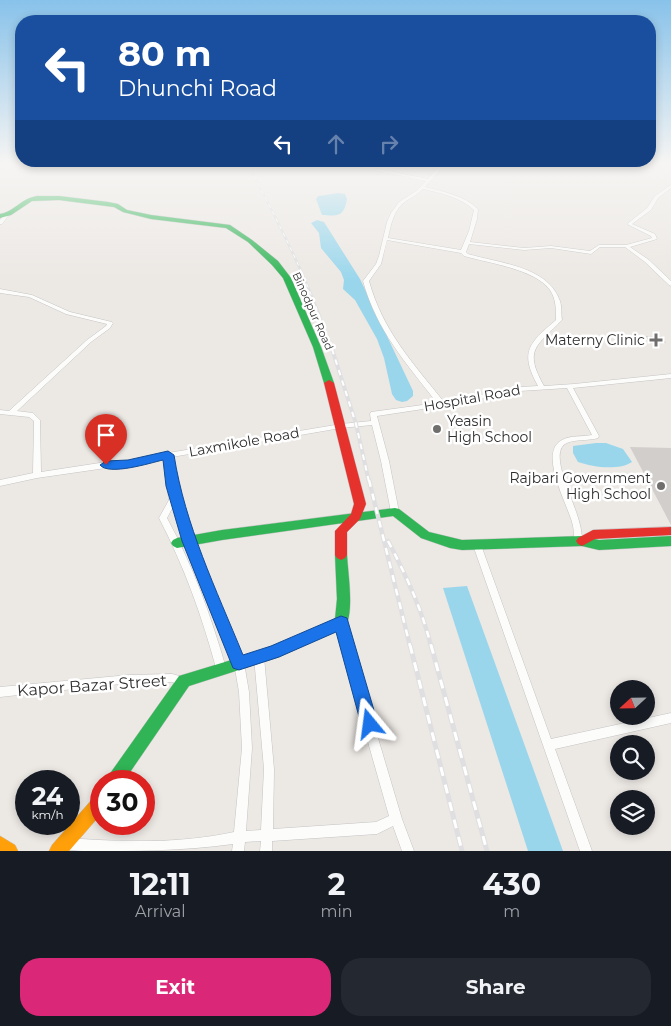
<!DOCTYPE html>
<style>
:root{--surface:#171b24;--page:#242831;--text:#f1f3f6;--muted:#9ea1a6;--accent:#db2777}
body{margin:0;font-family:Montserrat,sans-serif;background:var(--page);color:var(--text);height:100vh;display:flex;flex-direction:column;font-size:19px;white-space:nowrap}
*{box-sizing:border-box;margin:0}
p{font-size:16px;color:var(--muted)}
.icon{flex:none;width:28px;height:28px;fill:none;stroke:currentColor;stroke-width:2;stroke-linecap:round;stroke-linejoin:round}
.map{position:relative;height:851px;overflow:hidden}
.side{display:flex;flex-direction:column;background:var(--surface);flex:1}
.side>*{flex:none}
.guide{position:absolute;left:15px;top:15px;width:641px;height:152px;border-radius:20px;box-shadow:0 2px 8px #0003;background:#1a4fa0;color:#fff;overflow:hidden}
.needle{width:32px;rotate:248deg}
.buttons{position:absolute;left:610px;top:680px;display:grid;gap:10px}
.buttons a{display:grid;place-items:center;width:45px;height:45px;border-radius:50%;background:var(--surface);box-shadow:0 2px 8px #0003;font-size:25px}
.speed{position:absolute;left:15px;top:770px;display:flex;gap:10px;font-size:25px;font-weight:700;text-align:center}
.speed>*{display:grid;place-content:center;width:65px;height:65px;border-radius:50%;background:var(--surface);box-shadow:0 2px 8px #0003;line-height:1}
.speed small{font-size:12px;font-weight:400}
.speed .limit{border:8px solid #d22;background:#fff;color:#111}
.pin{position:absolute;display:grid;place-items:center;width:42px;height:42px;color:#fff;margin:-51px -21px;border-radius:50% 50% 50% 0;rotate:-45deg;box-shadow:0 0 5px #0007}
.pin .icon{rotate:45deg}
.me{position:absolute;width:55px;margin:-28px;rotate:344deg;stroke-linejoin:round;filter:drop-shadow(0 0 4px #0008)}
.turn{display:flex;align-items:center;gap:18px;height:105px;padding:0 20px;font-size:22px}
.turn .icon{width:65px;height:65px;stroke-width:2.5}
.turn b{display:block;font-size:35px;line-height:42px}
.lanes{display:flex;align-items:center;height:48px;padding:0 20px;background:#0003;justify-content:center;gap:25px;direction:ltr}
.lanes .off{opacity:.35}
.eta{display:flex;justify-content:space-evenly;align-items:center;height:85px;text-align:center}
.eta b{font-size:30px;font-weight:700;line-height:35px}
.primary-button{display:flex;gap:10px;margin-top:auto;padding:10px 20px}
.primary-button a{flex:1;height:58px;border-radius:20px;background:var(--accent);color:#fff;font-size:20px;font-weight:700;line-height:58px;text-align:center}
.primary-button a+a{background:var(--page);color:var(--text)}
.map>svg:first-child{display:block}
</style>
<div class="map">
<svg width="671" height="851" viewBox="0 0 671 851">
<rect width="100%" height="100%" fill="#ece8e4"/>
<g fill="#99d6ec">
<path d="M 339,193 L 345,194 L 347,199 C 344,217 338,216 322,215 L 316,199 L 318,196 Z"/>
<polygon points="317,220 324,222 360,279 413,391 413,396 407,401 402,402 396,400 392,394 384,358 377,339 355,300 343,289 344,280 341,272 321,248 319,233 311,223"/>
<path d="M 596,443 L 606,443 L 623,449 L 632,462 C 618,471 593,467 578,462 L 573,453 L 573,446 Z"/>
<polygon points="467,586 563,851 528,851 443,588"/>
</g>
<g fill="#d1cecb">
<polygon points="645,336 661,336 666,343 651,344"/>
<polygon points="630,447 671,448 671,525"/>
</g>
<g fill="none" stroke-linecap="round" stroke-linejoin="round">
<g stroke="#c5c4c5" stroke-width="1">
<g id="street">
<path d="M 337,162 L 343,162 L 428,179 L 443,162 L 447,162 L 425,187 C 444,192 463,195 478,209 L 477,219 L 470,242 L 524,248 L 551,246 L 590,251 L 599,245 L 626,245 L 652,238 L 651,236 L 627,224 L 647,208 L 655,196 L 671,185 L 671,188 L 658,198 L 651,210 L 632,224 L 655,234 L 657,239 L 630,247 L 649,260 L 671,281 L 671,286 L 669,285 L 645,262 L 625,247 L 600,247 L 591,254 L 551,248 L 524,250 L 469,244 L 466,252 L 468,254 C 498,263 548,266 560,301 C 562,307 561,314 562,320 C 537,346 523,349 544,386 L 574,384 L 671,374 L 671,378 L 573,388 L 599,436 L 598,438 C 589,441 572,439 565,444 C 545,458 588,520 581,543 L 578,544 L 575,543 L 574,541 C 574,535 574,528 572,522 C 567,504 538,452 562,440 C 571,435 582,437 592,435 L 567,388 L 520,391 L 456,404 L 377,416 L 389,461 L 399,512 L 398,514 L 392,514 L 391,512 L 381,461 L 372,425 L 341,428 L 172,457 L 176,486 L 193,541 L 244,663 L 249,692 L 252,748 L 246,831 L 261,830 L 264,769 L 254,657 L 256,654 L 259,653 L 262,654 L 264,657 L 274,769 L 273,829 L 376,822 L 389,816 L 341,647 L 336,622 L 338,619 L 341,618 L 344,619 L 346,622 L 351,647 L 402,819 L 414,851 L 402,851 L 393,826 L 377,834 L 272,841 L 272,851 L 260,851 L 261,841 L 245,842 L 244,851 L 232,851 L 233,844 C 184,851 133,851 83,851 L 67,850 L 63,848 L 61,844 L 63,840 L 67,838 C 123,842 179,844 234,832 L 242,748 L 239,692 L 234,663 L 185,541 L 174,505 L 167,518 C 193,566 211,616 226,668 L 224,671 L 221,672 L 218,671 L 216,668 C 202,616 184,566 159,518 L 169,500 L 168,493 L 170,491 L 165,458 L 128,467 L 106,468 L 37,478 L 0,486 L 0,480 L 33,473 L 34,421 L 29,417 L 0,414 L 0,410 L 9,411 L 87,340 L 106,326 L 107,324 L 66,314 L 29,297 L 0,293 L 0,289 L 32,295 L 70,312 L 112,322 L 113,323 L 110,328 L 91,342 L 17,411 L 33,413 L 40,420 L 41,472 L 106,462 L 128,461 L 168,453 L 341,424 L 371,421 L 370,414 L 371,412 L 437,403 C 406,363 377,331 363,281 L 376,264 L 379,256 L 387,222 L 391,213 L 399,202 L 416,191 L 426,181 ZM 423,189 C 441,193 460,197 474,210 L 469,231 L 461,250 L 388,238 C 391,224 394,209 406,201 C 412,197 418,194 423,189 ZM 387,240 L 461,253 L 464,256 C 488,263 535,269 550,290 C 556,299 556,309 556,320 C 529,343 519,352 538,386 L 520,387 L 444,402 C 412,362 383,331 369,281 L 381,264 Z"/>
<polygon points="641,162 645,162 642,164 640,163"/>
<polygon points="664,162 671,162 671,164 665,163"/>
<polygon points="4,215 8,216 2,224 0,224 0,220"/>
<polygon points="477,542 480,543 481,545 551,739 671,713 671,723 555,749 592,851 580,851 473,545 474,543"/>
<polygon points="172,674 187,678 189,681 187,684 184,686 172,682 129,683 0,697 0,687 129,675"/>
</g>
</g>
<g stroke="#c5c4c5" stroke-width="1">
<g id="fast">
<path d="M 37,196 L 59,196 L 108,202 L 118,204 L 127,210 L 151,215 L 230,225 L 252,240 L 278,261 L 291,278 L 321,347 L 334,383 L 329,386 L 324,383 L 313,347 L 283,278 L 272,265 L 248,242 L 226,228 L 151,219 L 123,212 L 114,207 L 59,200 L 32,201 L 11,215 L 0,218 L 0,214 C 14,212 20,199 37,196 Z"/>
<polygon points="395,508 399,509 429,532 462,540 582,536 599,540 671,536 671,546 599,550 582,546 462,550 450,548 421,538 393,516 222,540 177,548 173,546 171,543 173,540 177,538 222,530"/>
<path d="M 341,550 L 345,552 L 347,555 C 348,574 354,609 346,626 L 279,657 L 189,686 L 124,781 L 107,781 L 109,775 L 179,676 L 271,648 L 335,619 L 337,599 L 335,555 L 337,552 Z"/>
</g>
</g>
<g stroke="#c5c4c5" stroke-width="1">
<g id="slow">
<polygon points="101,794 101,814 69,851 49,851 52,845 95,796"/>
<polygon points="0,836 15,845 18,851 0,851"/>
</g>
</g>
<g stroke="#c5c4c5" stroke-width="1">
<g id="jam">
<polygon points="329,380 334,383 366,504 360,519 347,532 347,555 345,558 341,560 337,558 335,555 335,531 351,514 354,504 324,383"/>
<polygon points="671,527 671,535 595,539 582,546 578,544 576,541 578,538 593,530"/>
</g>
</g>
<use href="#street" fill="#fcfcfb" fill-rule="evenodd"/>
<use href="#fast" fill="#30b455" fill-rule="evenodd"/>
<use href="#slow" fill="#ff9f0a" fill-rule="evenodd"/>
<use href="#jam" fill="#e5322d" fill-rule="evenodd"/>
<g stroke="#dfdfe1" stroke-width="2.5">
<path id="rail-far3" d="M 246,162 C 278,220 312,288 332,351"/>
</g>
<g stroke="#dfdfe1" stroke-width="4">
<polyline id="rail-far2" points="332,349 356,424 369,482"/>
</g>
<g stroke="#dfdfe1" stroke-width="4.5">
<g id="rail-far1">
<polyline points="369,480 410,646"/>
<path d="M 388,541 C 406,575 422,609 431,646"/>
</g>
</g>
<g stroke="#dfdfe1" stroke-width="5">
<g id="rail">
<polyline points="410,645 462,851"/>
<polyline points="431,645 487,851"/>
</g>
</g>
<use href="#rail-far3" stroke="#fff" stroke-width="1" stroke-dasharray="4" stroke-linecap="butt"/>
<use href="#rail-far2" stroke="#fff" stroke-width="2" stroke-dasharray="5.5" stroke-linecap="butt"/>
<use href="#rail-far1" stroke="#fff" stroke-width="2.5" stroke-dasharray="7" stroke-linecap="butt"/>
<use href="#rail" stroke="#fff" stroke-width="3" stroke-dasharray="9" stroke-linecap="butt"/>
</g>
<linearGradient id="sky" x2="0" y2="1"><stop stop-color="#88c2ea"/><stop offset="0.58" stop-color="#f6f5f3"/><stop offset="1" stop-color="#f6f5f3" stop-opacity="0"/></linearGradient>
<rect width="671" height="281" fill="url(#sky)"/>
<path fill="#1a73e8" stroke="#114b97" d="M 168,451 L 174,455 C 185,525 216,589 243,655 L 271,646 L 336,618 L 341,616 L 347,618 L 378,724 L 376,730 L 370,733 L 363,730 L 361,724 L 336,632 L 279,657 L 239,670 L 233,668 L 182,541 L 166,486 L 163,460 C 150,463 109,476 100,465 L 106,461 L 128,460 Z"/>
<g fill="#706f6e" stroke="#fff" stroke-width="2">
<path d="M653.5 332.5h5v5h5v5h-5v5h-5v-5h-5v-5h5z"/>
<circle cx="437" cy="429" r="5"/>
<circle cx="661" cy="486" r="5"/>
</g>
<g text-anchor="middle" stroke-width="5" stroke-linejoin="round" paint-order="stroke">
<g font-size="11" fill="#2e2e2e" stroke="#fff">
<text transform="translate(313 311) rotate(66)" y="4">Binodpur Road</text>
</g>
<g font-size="14" fill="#2e2e2e" stroke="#fff" text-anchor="end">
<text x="645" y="345">Materny Clinic</text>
<text x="447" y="426" text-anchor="start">Yeasin<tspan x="447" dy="16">High School</tspan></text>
<text x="651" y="483">Rajbari Government<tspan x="651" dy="16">High School</tspan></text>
</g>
<g font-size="14" fill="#2e2e2e" stroke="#fff">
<text transform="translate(472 398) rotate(-10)" y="5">Hospital Road</text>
<text transform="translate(244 442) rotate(-10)" y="5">Laxmikole Road</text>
</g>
<g font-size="16" fill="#2e2e2e" stroke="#fff">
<text transform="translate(92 685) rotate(-4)" y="6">Kapor Bazar Street</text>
</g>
</g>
</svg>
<div class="buttons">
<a><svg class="needle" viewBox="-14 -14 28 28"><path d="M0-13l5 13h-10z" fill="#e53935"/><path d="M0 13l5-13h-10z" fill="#9ea1a6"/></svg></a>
<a><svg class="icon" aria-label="search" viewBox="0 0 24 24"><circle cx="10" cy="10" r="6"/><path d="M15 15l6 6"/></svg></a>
<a><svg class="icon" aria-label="layers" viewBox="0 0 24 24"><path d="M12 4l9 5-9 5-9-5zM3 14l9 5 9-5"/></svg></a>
</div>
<div class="speed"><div>24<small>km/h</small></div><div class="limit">30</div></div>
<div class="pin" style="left:106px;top:465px;background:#d93025"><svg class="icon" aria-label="arrive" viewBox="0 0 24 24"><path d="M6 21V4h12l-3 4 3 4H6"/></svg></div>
<svg class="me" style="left:370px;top:724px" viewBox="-20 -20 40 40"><path d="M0-17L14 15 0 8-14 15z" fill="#1a73e8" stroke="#fff" stroke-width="4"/></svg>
<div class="guide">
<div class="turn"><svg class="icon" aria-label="left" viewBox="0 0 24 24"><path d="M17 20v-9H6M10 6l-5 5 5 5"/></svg><div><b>80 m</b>Dhunchi Road</div></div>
<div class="lanes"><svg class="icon" aria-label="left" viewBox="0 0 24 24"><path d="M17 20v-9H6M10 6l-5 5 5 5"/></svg><svg class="icon off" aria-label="ahead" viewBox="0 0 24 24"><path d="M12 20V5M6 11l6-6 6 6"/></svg><svg class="icon off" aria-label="right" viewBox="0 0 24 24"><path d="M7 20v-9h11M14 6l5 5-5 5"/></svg></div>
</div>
</div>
<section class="side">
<div class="eta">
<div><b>12:11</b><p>Arrival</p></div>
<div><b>2</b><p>min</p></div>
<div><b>430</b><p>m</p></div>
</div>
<div class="primary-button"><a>Exit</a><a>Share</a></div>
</section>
